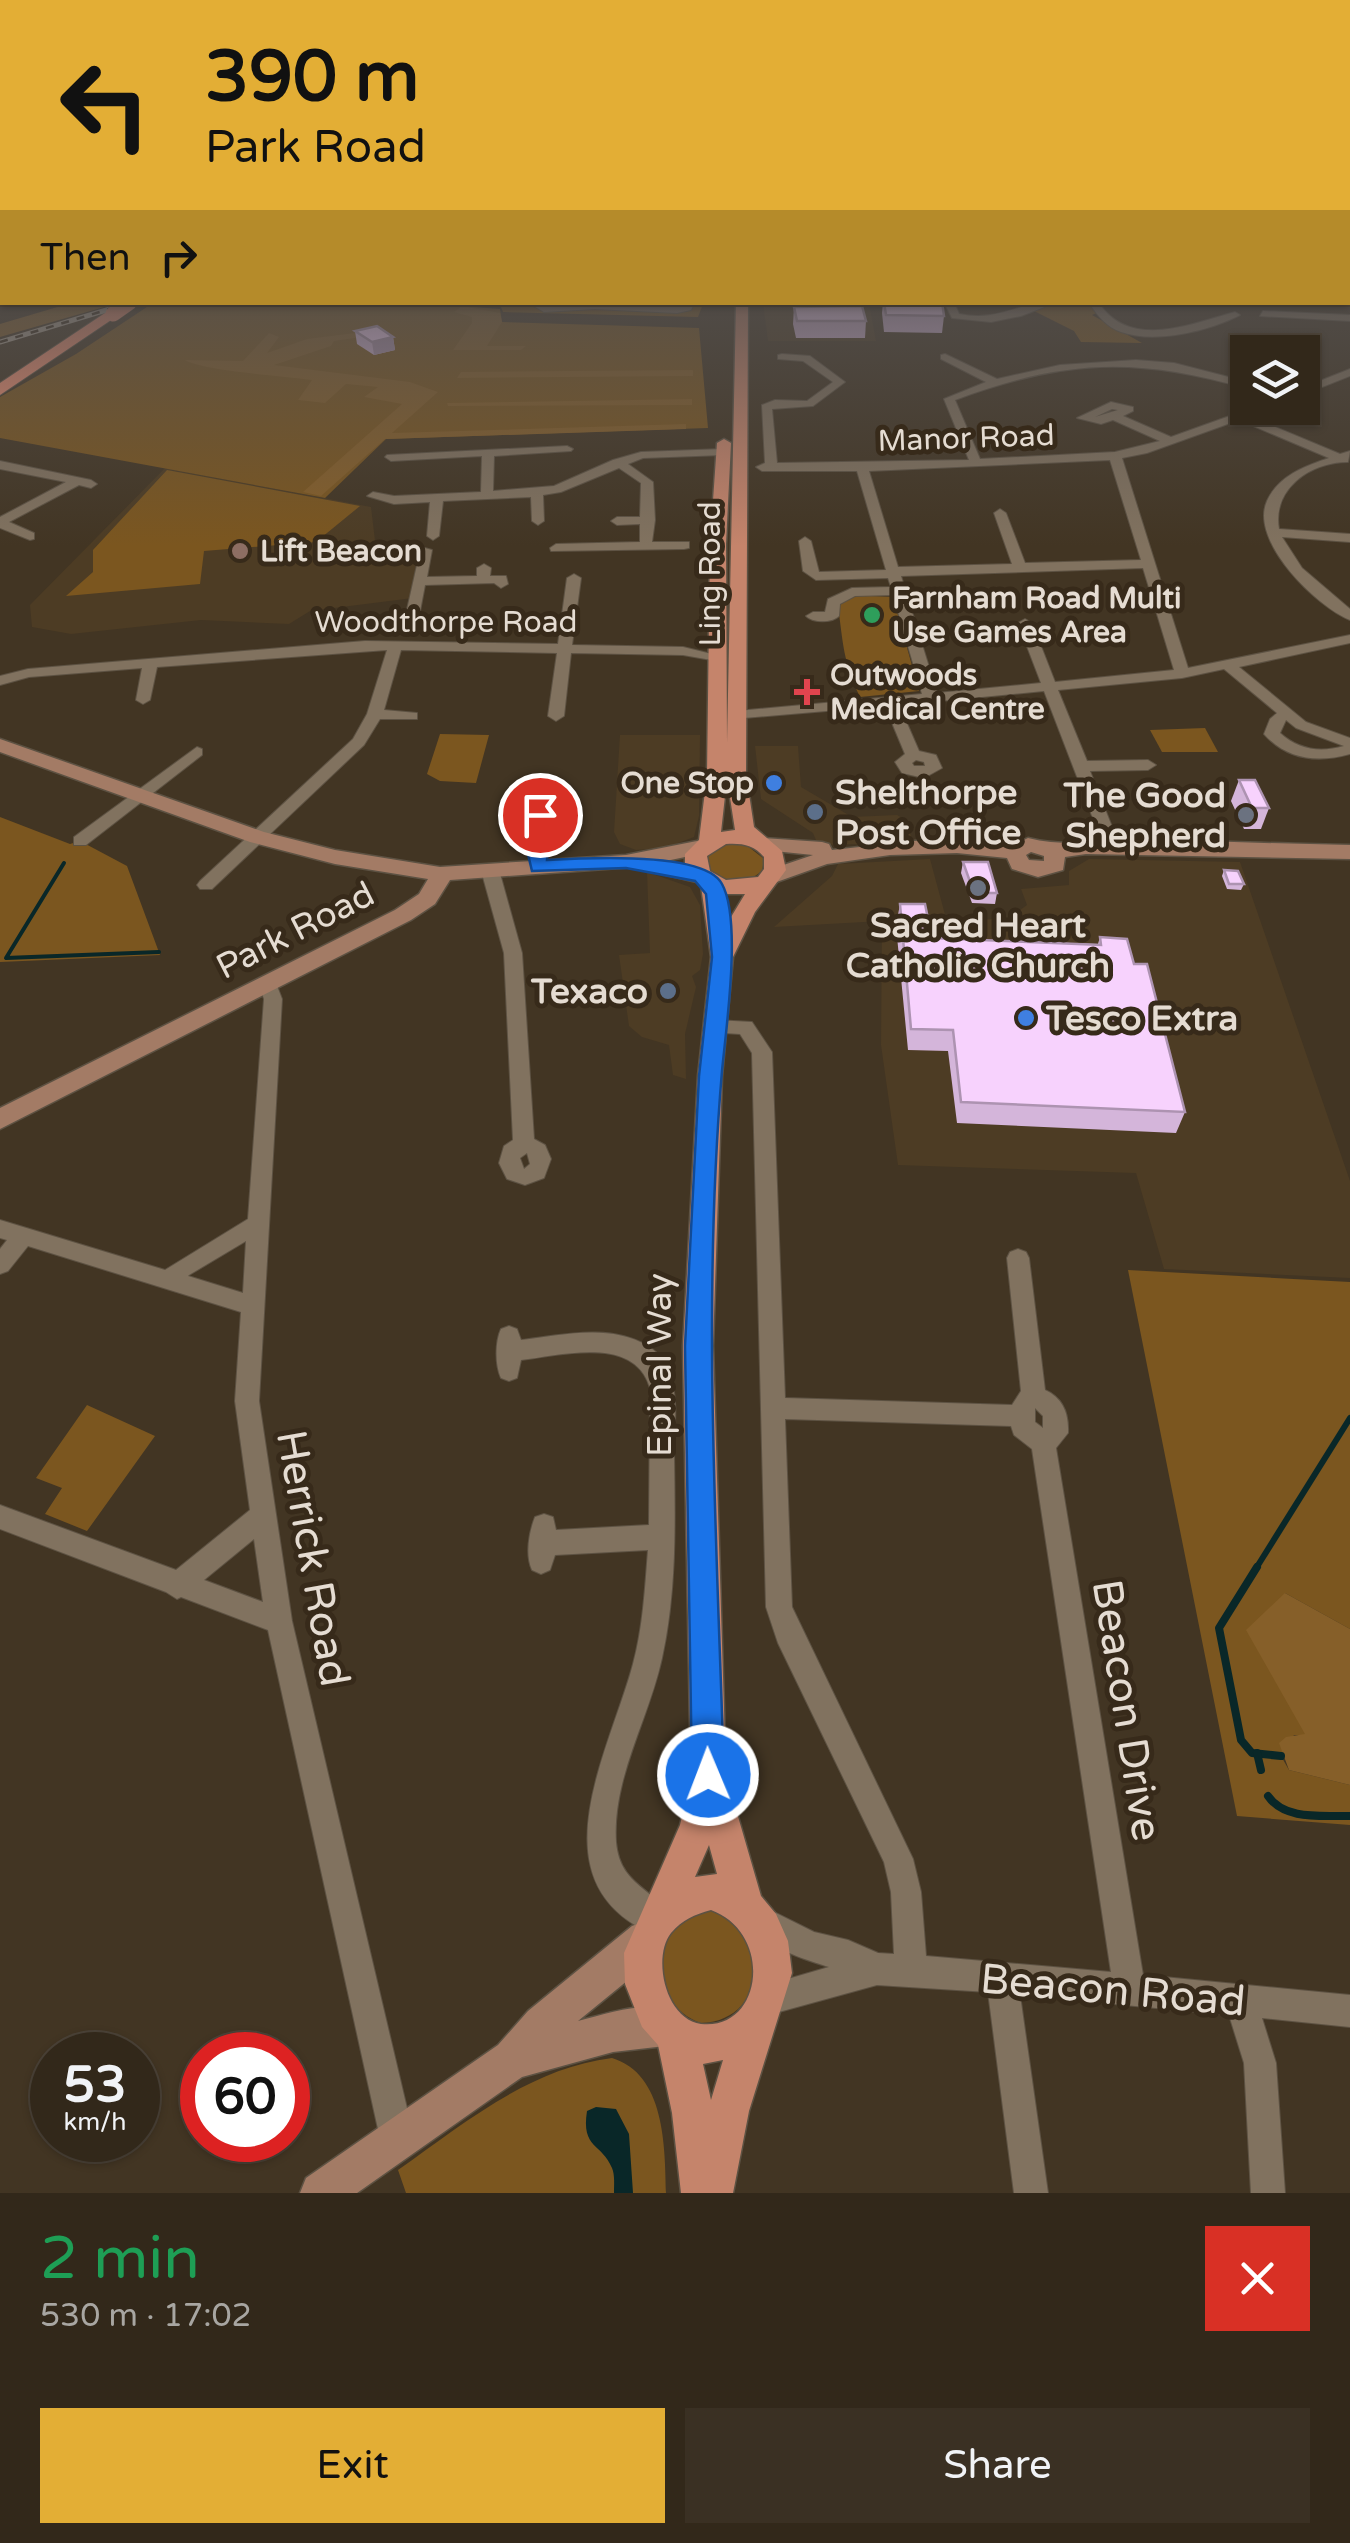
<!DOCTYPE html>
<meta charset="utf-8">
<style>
:root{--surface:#32281a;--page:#3a3023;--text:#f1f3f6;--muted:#a8a6a2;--line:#4d4439;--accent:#e3ae35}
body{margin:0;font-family:"Varela Round",sans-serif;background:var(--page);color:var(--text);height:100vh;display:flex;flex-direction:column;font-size:38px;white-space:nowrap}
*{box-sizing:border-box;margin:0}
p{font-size:32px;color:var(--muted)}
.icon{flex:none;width:55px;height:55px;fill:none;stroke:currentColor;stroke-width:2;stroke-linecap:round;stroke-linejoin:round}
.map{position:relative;height:2193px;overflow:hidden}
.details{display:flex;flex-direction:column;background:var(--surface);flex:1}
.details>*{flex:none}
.guide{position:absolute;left:0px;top:0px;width:1350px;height:305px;box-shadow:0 2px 8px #0004,0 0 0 2px var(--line);background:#e3ae35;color:#111;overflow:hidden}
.controls{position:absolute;left:1230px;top:335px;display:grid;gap:20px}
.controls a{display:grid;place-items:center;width:90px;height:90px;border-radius:0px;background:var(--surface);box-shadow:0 2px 8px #0004,0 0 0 2px var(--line);font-size:50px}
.speed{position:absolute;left:30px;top:2032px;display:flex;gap:20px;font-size:50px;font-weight:700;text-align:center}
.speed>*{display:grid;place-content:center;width:130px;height:130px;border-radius:50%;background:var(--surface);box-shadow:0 2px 8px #0004,0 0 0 2px var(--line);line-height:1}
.speed small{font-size:25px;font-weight:400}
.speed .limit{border:15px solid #d22;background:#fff;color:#111}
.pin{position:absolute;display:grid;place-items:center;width:85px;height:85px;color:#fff;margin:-42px;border:5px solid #fff;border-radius:50%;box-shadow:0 2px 10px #0007}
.me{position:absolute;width:110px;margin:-55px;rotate:359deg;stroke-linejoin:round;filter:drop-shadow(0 0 8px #0008)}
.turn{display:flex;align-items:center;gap:35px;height:210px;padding:0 40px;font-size:45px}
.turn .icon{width:130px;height:130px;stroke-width:2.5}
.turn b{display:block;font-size:70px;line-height:85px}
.then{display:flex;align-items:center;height:95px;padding:0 40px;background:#0003;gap:20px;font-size:38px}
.round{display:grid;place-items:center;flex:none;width:105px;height:105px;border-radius:0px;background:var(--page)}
.head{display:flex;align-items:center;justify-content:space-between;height:170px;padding:0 40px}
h1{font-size:60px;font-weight:600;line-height:75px;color:#1e9e55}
.action{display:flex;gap:20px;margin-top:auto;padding:20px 40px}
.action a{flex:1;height:115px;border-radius:0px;background:var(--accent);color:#111;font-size:40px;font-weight:600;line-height:115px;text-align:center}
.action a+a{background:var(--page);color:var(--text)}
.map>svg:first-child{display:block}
</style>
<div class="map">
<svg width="1350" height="2193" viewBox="0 0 1350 2193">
<rect width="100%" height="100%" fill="#423523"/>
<g fill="#4d3c24">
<polygon points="763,303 869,303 876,341 768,341"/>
<polygon points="165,468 371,507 376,549 417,552 413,598 310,611 289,624 201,620 71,634 32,627 30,605"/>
<polygon points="620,735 700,735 699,816 694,837 665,848 636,850 620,844 614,832"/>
<polygon points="755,746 798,746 801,787 852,817 897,815 906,820 913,843 818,845 813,833 761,799"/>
<polygon points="930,859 947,922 1009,918 1027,905 1021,889 1069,885 1069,871 1089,859 1240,862 1350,1181 1350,1278 1164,1269 1136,1173 898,1165 881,1045 882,921 774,927 832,876 838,864"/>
<polygon points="647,872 690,887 700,905 703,954 700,970 692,976 696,987 685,1034 686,1079 673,1075 669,1045 642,1037 629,1026 619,955 650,953"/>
</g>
<g fill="#7b561f">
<polygon points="523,302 540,310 562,306 666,311 689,306 690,303 703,304 698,317 503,312 501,307 459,304"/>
<polygon points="153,303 407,302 500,309 502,322 699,328 708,428 386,439 325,498 0,438 0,397 76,354"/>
<polygon points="1043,305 1095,305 1099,312 1092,315 1142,343 1081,342 1074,331 1034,311"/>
<polygon points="167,470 360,506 316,542 204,551 200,584 66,596 93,572 93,550"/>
<path d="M 851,595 L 893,597 L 919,691 L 860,697 C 843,662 843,642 838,606 Z"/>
<polygon points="1205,728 1218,752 1162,752 1150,730"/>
<polygon points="440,734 489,735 476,783 440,781 427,774"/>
<polygon points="0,817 70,844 80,841 127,866 160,955 0,962"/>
<path d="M 724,844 L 745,844 L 764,859 L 762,871 C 744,886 725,882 707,870 L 705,858 Z"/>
<polygon points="1128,1270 1350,1282 1350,1629 1285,1593 1306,1735 1294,1735 1281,1756 1289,1770 1350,1785 1350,1825 1237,1816"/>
<polygon points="87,1405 155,1436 87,1531 45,1514 62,1488 36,1478"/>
<path d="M 711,1910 C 772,1927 770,2021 701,2023 C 643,2003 646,1913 711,1910 Z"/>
<path d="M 612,2058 C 665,2074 665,2146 666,2193 L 406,2193 L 398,2170 C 463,2124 530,2068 612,2058 Z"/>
</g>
<g fill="#865f29">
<polygon points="71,303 118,303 0,337 0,324"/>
<polygon points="462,306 500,313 502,322 487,346 526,346 521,350 453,350 472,323 472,317 454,312"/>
<path d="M 363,332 L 362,337 L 334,341 L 331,346 L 274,365 L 410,382 L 438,392 L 392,433 L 686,424 L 686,429 L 385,439 L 321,496 L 303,492 L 402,404 L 364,397 L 378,387 L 346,384 L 325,403 L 298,400 L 312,380 C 285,376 202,371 185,360 L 243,361 L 269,333 L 279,337 L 267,353 L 307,339 Z"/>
<polygon points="693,370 693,376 457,378 461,372"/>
<polygon points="692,399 692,405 448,406 447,403"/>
<polygon points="1285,1593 1350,1629 1350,1785 1289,1770 1279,1743 1286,1737 1305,1734 1246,1630"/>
</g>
<path fill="#092728" d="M 596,2107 L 616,2109 L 629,2134 L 633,2193 L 614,2193 C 614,2185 615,2175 612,2168 C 602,2143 581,2149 587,2111 Z"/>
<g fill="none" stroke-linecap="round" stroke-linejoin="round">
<polyline stroke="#092728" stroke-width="4" points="64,863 6,958 159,952"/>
<polyline stroke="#092728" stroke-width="6" points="1255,1570 1350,1418"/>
<g stroke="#092728" stroke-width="8">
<polyline points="1257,1567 1219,1628 1241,1740 1252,1753 1281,1756"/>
<polyline points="1257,1753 1261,1770"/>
<path d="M 1268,1796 C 1285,1821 1323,1815 1350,1816"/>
</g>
<g stroke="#5d5243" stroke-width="2">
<g id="street">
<polygon points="1348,281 1350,282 1350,288 1348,287"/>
<polygon points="527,302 546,306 599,302 677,307 695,302 691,310 677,313 595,309 544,312"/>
<path d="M 944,302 L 954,302 L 959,314 C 995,321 1012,307 1043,302 C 1073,298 1107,302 1137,302 L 1101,306 C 1133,349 1191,324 1235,312 L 1240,315 C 1209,331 1155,344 1121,332 C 1107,327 1099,317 1091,306 L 1047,306 L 1021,316 L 991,322 L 952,318 Z"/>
<polygon points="1263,311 1350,315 1350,321 1260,316"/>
<path d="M 945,354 L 997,379 L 1060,365 L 1136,360 L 1174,363 L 1248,382 L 1248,389 C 1135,356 1063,360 955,400 L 980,459 L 1115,452 L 1160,441 L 1113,420 L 1101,424 L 1077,418 L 1111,402 L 1133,407 L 1133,411 L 1123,416 L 1171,437 L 1252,408 L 1266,408 L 1249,416 L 1340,454 L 1350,451 L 1348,462 C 1310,462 1272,489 1279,529 L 1350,534 L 1350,542 L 1282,537 L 1302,568 L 1350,609 L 1350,620 C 1317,607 1249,541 1267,501 C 1278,476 1305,466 1329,458 L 1239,420 L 1147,453 L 1122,458 L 1188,668 L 1350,635 L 1350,643 L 1239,667 L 1306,722 L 1350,738 L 1350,754 C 1318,763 1287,760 1264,734 L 1270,719 L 1277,713 L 1224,669 L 1182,678 L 1058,690 L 1087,761 L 1148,760 L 1156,765 L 1148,770 L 1090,771 L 1120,847 L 1112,852 L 1104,847 L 1044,691 L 899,705 L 919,751 L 936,755 L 942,768 L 924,778 L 902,773 L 895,762 L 905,754 L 885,706 L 732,719 L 729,716 L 737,711 L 922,694 L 893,595 L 855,596 L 840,604 L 839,616 C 832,623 813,623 806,616 L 813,612 L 825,612 L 828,599 L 852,588 L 891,587 L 888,578 L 816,580 L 803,571 L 799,541 L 805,537 L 811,541 L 819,572 L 886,570 L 857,471 L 762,471 L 756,467 L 765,463 L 762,405 L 775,400 L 807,401 L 833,382 L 803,361 L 778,359 L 778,355 L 782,354 L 810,356 L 845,382 L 813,406 L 772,409 L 777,463 L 969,460 L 944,399 L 986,382 L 941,359 L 941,355 ZM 1112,409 L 1118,410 L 1095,417 ZM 1110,460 L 1141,560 L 1025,563 L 1006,513 L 1000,509 L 994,513 L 1012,564 L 898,567 L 869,471 ZM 1143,568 L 1174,670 L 1055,682 L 1032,623 L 1025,619 L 1018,623 L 1041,683 L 937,693 L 901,576 ZM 1286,720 L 1296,728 L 1344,746 C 1320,753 1299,750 1280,733 ZM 916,760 L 924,762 L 925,766 L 914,766 L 912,763 Z"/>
<polygon points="1350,369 1350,376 1302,395 1302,388"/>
<polygon points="567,446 573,449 571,451 494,456 493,491 554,486 613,460 641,452 723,449 729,452 723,455 643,458 628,464 653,482 655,520 652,542 689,542 689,548 684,549 551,551 550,548 556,544 640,542 640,524 617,525 611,521 617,517 640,517 641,483 619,468 561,492 543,495 544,521 538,525 532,521 531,497 443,501 439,536 433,540 427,536 430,502 394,504 367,496 373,492 394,496 481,492 482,456 391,461 385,457 387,455"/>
<polygon points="0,461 91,480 97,484 91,488 79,485 9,522 34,533 34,539 30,540 0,528 0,517 66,482 0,469"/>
<polygon points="421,547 432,550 427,577 477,576 477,568 484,564 491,568 490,576 506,576 508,584 501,588 494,583 425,585 416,632 404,635 402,632"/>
<polygon points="574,574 581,578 572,645 683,647 724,657 717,661 683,655 571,653 564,716 556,721 548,716 557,653 401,650 384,710 417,713 417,719 380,719 364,745 212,889 200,889 197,885 200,881 353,739 367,714 387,650 157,667 150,700 143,704 136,700 142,668 29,677 0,685 0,676 28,669 365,641 558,644 567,578"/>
<polygon points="197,747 202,749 202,755 86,845 74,845 74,837"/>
<polygon points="545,780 553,785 544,846 548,867 539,872 530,867 528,846 537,785"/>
<path d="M 490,865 L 499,870 L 522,953 L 534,1139 L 545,1145 L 551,1159 L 544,1178 L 525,1185 L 507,1179 L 499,1163 L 504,1146 L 513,1140 L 504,953 L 481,870 ZM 527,1153 L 530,1164 L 524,1169 L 520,1158 Z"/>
<path d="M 267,977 L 274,978 L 282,999 L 259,1401 L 292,1621 L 414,2138 L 409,2150 L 397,2155 L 385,2150 L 380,2138 L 268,1630 L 181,1597 L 177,1599 L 166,1592 L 0,1529 L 0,1505 L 176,1570 L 250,1510 L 235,1401 L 241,1312 L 28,1246 L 8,1271 L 0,1274 L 0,1249 L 7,1240 L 0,1238 L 0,1220 L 165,1270 L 248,1219 L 264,999 L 258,983 ZM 246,1241 L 243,1293 L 188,1276 L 189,1275 ZM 254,1539 L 263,1602 L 204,1580 Z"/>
<path d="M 715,1020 L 752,1022 L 772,1052 L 785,1398 L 1012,1405 L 1021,1391 L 1007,1258 L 1010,1252 L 1018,1249 L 1026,1252 L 1029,1258 L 1045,1390 C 1063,1398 1069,1414 1068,1433 L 1056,1448 L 1143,1975 L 1350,1995 L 1350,2027 L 1262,2018 L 1276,2063 L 1285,2193 L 1251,2193 L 1244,2063 L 1229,2015 L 1020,1995 L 1048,2193 L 1014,2193 L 988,1992 L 877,1985 L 768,2015 L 757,2010 L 752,1999 L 757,1988 L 829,1967 C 805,1960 754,1943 745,1920 L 749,1909 L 760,1905 L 814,1932 L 848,1940 L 878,1953 L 894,1954 L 891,1892 L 884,1862 L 778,1643 L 766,1607 L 752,1053 L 740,1034 L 708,1032 L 705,1027 L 708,1022 ZM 1035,1408 L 1043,1416 L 1043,1428 L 1035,1422 ZM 785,1419 L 1011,1426 L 1014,1435 L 1032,1449 L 1111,1972 L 926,1956 L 921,1892 L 913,1859 L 792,1607 Z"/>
<path d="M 509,1326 L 517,1329 L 521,1340 C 562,1335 610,1323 648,1346 C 661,1354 669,1368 672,1383 C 678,1404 674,1430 674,1452 C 675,1520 677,1590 662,1658 C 649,1719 612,1778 616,1842 C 620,1888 657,1887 670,1920 L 666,1931 L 655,1935 C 532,1884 610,1751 633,1664 C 643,1627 645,1588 648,1550 L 555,1555 L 550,1570 L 541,1574 L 532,1570 C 525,1555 529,1532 535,1517 L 544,1514 L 553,1517 L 556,1530 L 649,1525 L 650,1388 C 635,1335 562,1355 521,1360 L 517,1378 L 509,1381 L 501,1378 C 495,1365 495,1342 501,1329 Z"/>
</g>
</g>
<g stroke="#5d5243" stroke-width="3">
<g id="secondary">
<polygon points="0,739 264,832 335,850 440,867 626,855 702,840 709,842 712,847 709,852 661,862 709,871 712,876 701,883 633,867 450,880 435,904 411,920 0,1129 0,1108 395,910 419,894 428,879 335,864 250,842 0,752"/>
<path d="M 763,838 L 822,842 L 829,844 L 832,850 L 924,840 L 1011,846 L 1028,838 C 1067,848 1109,840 1150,840 C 1216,841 1283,844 1350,845 L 1350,859 L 1086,854 L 1065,857 L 1063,870 L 1038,877 L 1012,869 L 1007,858 L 957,853 L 890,855 L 827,864 L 771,884 L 760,877 L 763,872 L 813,855 L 756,849 L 753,844 L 756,839 ZM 1031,852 L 1044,856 L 1044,861 L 1029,860 L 1026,855 Z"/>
<path d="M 646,1921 L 660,1926 L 665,1940 L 660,1954 L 578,2021 C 609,2013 649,1999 679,2012 L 685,2026 L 679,2040 L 665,2046 L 613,2052 L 522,2077 L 357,2193 L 300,2193 L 306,2178 L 498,2045 L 528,2011 L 632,1926 Z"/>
</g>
</g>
<g stroke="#5d5243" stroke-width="3">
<path id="primary" d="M 736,302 L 748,302 L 746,774 L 754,827 L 782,851 L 786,870 L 755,912 L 733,957 L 722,1076 L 713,1346 L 726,1775 L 761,1896 L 776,1914 L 788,1941 L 792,1973 L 749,2111 L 733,2193 L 681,2193 L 672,2113 L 658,2045 L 642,2027 L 625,1984 L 624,1953 L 680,1825 L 691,1778 L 683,1346 L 698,1076 L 711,957 L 701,886 L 685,869 L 685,854 L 699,840 L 707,775 L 710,544 L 717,443 L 724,439 L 731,443 L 726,544 L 727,743 ZM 727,778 L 735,830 L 721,832 ZM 726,844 C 742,843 754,845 764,857 L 764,869 L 758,877 L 726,880 L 710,871 L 707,856 ZM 724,894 L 745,894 L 728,922 ZM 709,1845 L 717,1874 L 695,1877 ZM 711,1910 C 774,1933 763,2031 701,2024 C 665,2019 652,1957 671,1933 C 683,1919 694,1915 711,1910 ZM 723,2060 L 711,2100 L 703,2064 Z"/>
</g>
<g stroke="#5d5243" stroke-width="2">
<polygon id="highway" points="108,311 120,314 0,395 0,383"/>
</g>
<use href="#street" fill="#81725f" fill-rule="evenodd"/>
<use href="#secondary" fill="#a37b65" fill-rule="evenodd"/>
<use href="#primary" fill="#c5846b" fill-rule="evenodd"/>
<use href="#highway" fill="#f29073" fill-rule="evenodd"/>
<g stroke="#ada396" stroke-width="5">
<polyline id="rail" points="0,342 133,302"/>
</g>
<use href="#rail" stroke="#372a1a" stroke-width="2.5" stroke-dasharray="8" stroke-linecap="butt"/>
<g stroke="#5d5243" stroke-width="16" stroke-linecap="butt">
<polyline id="highway-bridge" points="113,314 130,302"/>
</g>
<use href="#highway-bridge" stroke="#f29073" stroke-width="15"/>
</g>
<g fill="#d4b5da">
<polygon points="883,302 942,302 944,316 942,333 884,332 882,313"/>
<polygon points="794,307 866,321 865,338 796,338 793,324"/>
<polygon points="355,331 393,337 395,350 374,355 357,344"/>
<polygon points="1239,780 1269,808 1261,829 1244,829 1231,801"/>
<polygon points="963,862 997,893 995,904 972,903 961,873"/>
<polygon points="1224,870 1244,884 1241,890 1227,889 1222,876"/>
<polygon points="900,904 932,938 1098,944 1100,937 1134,964 1185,1112 1176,1133 957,1123 948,1051 908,1050 896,926"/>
</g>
<polygon fill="#ad93b1" points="393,337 395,350 374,355 372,342"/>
<g fill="#f7d2fd" stroke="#ad93b1" stroke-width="2.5">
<polygon points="884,302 942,302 944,316 886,315"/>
<polygon points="862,306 866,321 797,321 794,307"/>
<polygon points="377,326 393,337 372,342 355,331"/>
<polygon points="1239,780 1255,780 1269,808 1252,808"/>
<polygon points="963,862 988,862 997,893 974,893"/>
<polygon points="1224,870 1238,871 1244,884 1229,884"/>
<polygon points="900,904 925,904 932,938 1101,945 1100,937 1127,939 1134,964 1147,964 1185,1112 961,1102 953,1030 911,1029"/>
</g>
<linearGradient id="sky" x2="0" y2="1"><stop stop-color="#241d13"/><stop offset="0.44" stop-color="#545150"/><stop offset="1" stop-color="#545150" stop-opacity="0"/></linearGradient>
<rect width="1350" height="546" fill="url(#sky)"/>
<path fill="#1a73e8" stroke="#114b97" stroke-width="2.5" d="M 540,810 L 550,815 L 547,860 C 581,858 705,851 722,884 C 742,920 726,1029 722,1071 C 702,1305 717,1541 724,1775 L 720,1786 L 708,1791 L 696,1786 L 692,1775 L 685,1346 L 699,1076 L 712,957 L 706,894 L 695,881 L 626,868 L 532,871 L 526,846 L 531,815 Z"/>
<circle fill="#8d6e63" stroke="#372a1a" stroke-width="4" cx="240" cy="551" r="10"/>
<circle fill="#2e9e5b" stroke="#372a1a" stroke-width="4" cx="872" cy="615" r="10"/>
<path fill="#e0444e" stroke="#372a1a" stroke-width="4" d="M802 677h10v10h10v10h-10v10h-10v-10h-10v-10h10z"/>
<g fill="#3f7fe0" stroke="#372a1a" stroke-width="4">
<circle cx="774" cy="783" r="10"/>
<circle cx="1026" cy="1018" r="10"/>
</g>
<g fill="#5c6f8a" stroke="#372a1a" stroke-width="4">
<circle cx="815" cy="812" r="10"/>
<circle cx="668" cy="991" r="10"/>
</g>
<g fill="#6b7280" stroke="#372a1a" stroke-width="4">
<circle cx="1246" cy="815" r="10"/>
<circle cx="978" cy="888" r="10"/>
</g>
<g text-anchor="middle" stroke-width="10" stroke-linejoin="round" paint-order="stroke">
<g font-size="30" fill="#e5dcd2" stroke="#372a1a">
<text transform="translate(966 438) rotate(-2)" y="10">Manor Road</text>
<text transform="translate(710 574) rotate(-90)" y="10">Ling Road</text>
<text x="446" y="632">Woodthorpe Road</text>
</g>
<g font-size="30" font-weight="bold" fill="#e5dcd2" stroke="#372a1a" text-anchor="start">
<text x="260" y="561">Lift Beacon</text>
<text x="892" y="608">Farnham Road Multi<tspan x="892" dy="34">Use Games Area</tspan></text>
<text x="830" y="685">Outwoods<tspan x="830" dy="34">Medical Centre</tspan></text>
<text x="754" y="793" text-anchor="end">One Stop</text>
</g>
<g font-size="35" font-weight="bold" fill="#e5dcd2" stroke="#372a1a" text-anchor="start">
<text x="835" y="804">Shelthorpe<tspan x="835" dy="40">Post Office</tspan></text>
<text x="1226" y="807" text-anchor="end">The Good<tspan x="1226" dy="40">Shepherd</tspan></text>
<text x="978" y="937" text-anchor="middle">Sacred Heart<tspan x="978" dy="40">Catholic Church</tspan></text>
<text x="648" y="1003" text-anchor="end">Texaco</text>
<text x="1046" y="1030">Tesco Extra</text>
</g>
<g font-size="35" fill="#e5dcd2" stroke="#372a1a">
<text transform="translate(295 930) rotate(-27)" y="12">Park Road</text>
<text transform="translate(659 1365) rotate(-90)" y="12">Epinal Way</text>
</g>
<g font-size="42" fill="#e5dcd2" stroke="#372a1a">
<text transform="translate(314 1558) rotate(80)" y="15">Herrick Road</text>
<text transform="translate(1128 1710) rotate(81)" y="15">Beacon Drive</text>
<text transform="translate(1113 1989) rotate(5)" y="15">Beacon Road</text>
</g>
</g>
</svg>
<div class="controls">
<a><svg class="icon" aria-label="layers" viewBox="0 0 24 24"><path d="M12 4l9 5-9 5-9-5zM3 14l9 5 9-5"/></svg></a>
</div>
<div class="speed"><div>53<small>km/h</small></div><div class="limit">60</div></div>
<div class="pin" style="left:540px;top:815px;background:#d93025"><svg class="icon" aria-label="arrive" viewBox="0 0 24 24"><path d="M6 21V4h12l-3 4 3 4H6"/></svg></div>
<svg class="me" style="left:708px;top:1775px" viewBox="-20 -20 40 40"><circle r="17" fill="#1a73e8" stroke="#fff" stroke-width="3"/><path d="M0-11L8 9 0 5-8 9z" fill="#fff"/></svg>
<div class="guide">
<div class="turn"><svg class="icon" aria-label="left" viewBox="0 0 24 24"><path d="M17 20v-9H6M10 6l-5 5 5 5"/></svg><div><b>390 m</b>Park Road</div></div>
<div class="then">Then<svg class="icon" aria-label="right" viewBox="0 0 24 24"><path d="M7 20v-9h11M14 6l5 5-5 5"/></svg></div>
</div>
</div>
<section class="details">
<div class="head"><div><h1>2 min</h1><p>530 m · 17:02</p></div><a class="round" style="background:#d93025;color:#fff"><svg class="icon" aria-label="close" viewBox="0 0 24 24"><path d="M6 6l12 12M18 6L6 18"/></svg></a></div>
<div class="action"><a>Exit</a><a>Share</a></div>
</section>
